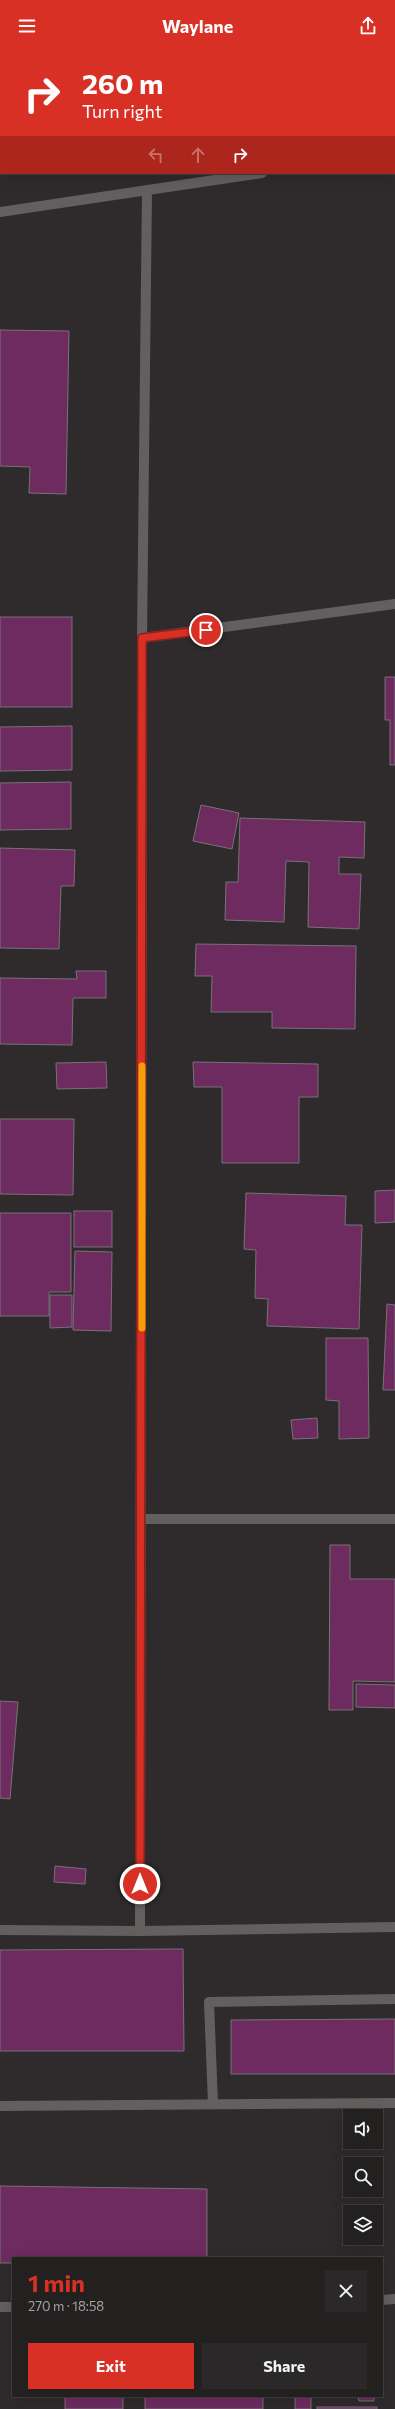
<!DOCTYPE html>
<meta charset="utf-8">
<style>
:root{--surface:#232020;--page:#2b2829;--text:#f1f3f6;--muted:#a3a3a5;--line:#403e3e;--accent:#d93025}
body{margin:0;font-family:Commissioner,sans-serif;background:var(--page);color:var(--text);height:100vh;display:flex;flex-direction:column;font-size:15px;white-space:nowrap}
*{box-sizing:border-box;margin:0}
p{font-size:13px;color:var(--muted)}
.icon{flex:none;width:22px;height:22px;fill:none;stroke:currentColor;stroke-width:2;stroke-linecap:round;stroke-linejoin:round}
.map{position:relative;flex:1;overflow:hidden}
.details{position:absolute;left:12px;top:2205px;width:371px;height:140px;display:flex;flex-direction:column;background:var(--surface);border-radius:0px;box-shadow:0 4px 16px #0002,0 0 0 1px var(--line)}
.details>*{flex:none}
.hud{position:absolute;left:0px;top:0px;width:395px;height:122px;box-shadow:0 4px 16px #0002,0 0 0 1px var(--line);background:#d93025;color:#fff;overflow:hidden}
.fabs{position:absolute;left:343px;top:2057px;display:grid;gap:8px}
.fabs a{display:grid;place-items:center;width:40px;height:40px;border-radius:0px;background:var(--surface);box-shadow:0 4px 16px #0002,0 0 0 1px var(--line);font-size:20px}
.pin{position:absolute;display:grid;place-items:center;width:34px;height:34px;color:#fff;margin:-17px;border:2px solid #fff;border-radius:50%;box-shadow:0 1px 4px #0007}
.me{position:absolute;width:44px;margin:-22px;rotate:0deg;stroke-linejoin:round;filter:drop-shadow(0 0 3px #0008)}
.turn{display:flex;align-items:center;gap:14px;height:84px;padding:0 16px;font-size:18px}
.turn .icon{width:52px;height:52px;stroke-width:2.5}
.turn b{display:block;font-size:28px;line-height:34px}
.lanes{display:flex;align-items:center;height:38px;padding:0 16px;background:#0003;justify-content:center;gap:20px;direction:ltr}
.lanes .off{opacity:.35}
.round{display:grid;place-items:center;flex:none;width:42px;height:42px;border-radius:0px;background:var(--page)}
.headline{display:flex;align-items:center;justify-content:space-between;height:68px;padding:0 16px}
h1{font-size:24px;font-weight:700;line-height:30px;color:var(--accent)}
.action{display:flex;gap:8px;margin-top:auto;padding:8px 16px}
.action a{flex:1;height:46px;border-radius:0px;background:var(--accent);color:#fff;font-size:16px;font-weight:700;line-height:46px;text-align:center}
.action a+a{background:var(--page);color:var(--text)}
header{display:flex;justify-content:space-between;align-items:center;height:52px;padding:0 16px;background:var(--accent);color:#fff;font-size:18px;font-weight:700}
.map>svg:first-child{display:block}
</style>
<header><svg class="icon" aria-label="menu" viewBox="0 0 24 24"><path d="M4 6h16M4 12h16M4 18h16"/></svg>Waylane<svg class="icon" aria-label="share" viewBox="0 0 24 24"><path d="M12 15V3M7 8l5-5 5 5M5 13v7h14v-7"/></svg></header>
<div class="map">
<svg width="395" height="2357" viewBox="0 0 395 2357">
<rect width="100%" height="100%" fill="#2f2a2b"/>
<g fill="#6d2b60" stroke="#777376">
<polygon points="0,0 60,0 60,1 1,1 0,21"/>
<polygon points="0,278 69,279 66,442 29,441 30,415 0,414"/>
<rect x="0" y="565" width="72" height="90"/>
<polygon points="385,625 395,625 395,713 390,713 390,668 385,668"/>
<polygon points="72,674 72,718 0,719 0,675"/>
<polygon points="71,730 71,777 0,778 0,731"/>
<polygon points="201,753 239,761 232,797 193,789"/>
<polygon points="240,766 365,770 364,806 339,805 339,822 361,822 359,877 308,875 309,810 286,809 284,870 225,868 226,830 238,830"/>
<polygon points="0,796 75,798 74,834 61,834 59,897 0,896"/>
<polygon points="196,892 356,894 355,977 272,976 272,960 211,960 212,924 195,924"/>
<polygon points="76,919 106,919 106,946 73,946 72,993 0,992 0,926 77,927"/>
<polygon points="106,1010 107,1036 57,1037 56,1011"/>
<polygon points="193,1010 318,1012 318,1045 299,1045 299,1111 222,1111 222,1035 194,1035"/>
<polygon points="0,1067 74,1067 73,1143 0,1142"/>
<polygon points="395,1138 395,1170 375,1171 375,1139"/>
<polygon points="246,1141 346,1144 345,1173 362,1173 359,1277 267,1274 268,1247 255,1246 256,1198 244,1197"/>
<rect x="74" y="1159" width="38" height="36"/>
<polygon points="0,1161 71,1161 71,1240 49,1240 49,1264 0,1264"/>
<polygon points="75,1199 112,1200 111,1279 73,1278"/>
<polygon points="50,1243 72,1243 72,1275 50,1276"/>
<polygon points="387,1252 395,1253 395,1338 383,1338"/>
<polygon points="326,1286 368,1286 369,1386 339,1387 339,1349 326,1348"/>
<polygon points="317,1366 318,1386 293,1387 291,1368"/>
<polygon points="330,1493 350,1493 350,1527 395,1527 395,1630 353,1629 353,1658 329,1658"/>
<polygon points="356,1632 395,1633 395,1656 356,1655"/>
<polygon points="0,1649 18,1650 10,1747 0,1746"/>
<polygon points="55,1814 86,1817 85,1832 54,1830"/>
<polygon points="183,1897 184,1999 0,1999 0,1898"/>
<polygon points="395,1967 395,2022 231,2022 231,1968"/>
<polygon points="0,2134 207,2137 207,2206 13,2206 13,2211 0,2211"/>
<rect x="65" y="2344" width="58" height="13"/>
<rect x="145" y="2344" width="118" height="13"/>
<rect x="295" y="2344" width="16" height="13"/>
<polygon points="358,2344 374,2344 374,2349 359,2349"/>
<rect x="317" y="2355" width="60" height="2"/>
</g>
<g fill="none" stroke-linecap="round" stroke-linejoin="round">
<g stroke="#62605f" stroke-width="10">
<polyline points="394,46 395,46"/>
<polyline points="0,101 1,101"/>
<polyline points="394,102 395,101"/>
<polyline points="0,160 262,121"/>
<polyline points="142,586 395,552"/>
<polyline points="142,1467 395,1467"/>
<polyline points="0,1878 140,1879 395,1875"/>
<polyline points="140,1879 142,586 147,138"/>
<polyline points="213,2052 209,1950 395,1947"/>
<polyline points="0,2054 395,2051"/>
<polyline points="382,2248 395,2247"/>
<polyline points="0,2255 13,2255"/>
</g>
</g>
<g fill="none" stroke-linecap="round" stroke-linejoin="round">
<g stroke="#8d1f18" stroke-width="10">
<polyline id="route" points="140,1832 142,586 206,578"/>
</g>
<use href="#route" stroke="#d93025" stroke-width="7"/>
<polyline stroke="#f59e0b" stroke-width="7" points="142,1276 142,1014"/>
</g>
</svg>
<div class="fabs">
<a><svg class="icon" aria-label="sound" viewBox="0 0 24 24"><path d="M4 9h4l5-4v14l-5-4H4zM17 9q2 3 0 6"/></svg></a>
<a><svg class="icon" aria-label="search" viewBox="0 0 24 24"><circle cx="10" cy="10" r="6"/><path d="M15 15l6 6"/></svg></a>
<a><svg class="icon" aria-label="layers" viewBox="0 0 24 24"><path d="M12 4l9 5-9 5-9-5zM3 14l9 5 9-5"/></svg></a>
</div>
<div class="pin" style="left:206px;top:578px;background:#d93025"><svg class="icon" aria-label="arrive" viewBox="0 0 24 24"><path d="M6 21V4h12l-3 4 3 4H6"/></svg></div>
<svg class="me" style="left:140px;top:1832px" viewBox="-20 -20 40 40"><circle r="17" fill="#d93025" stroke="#fff" stroke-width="3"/><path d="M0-11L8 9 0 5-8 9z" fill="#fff"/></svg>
<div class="hud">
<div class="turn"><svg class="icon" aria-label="right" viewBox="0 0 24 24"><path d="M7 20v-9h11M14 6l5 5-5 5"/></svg><div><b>260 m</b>Turn right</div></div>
<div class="lanes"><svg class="icon off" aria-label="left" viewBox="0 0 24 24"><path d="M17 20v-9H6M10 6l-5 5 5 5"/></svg><svg class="icon off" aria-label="ahead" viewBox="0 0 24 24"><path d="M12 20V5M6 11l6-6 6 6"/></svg><svg class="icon" aria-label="right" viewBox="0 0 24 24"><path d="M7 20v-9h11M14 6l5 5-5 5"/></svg></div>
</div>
<section class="details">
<div class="headline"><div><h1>1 min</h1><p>270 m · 18:58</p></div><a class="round"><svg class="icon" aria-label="close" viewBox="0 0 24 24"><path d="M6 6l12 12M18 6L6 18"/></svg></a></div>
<div class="action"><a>Exit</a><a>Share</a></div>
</section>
</div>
